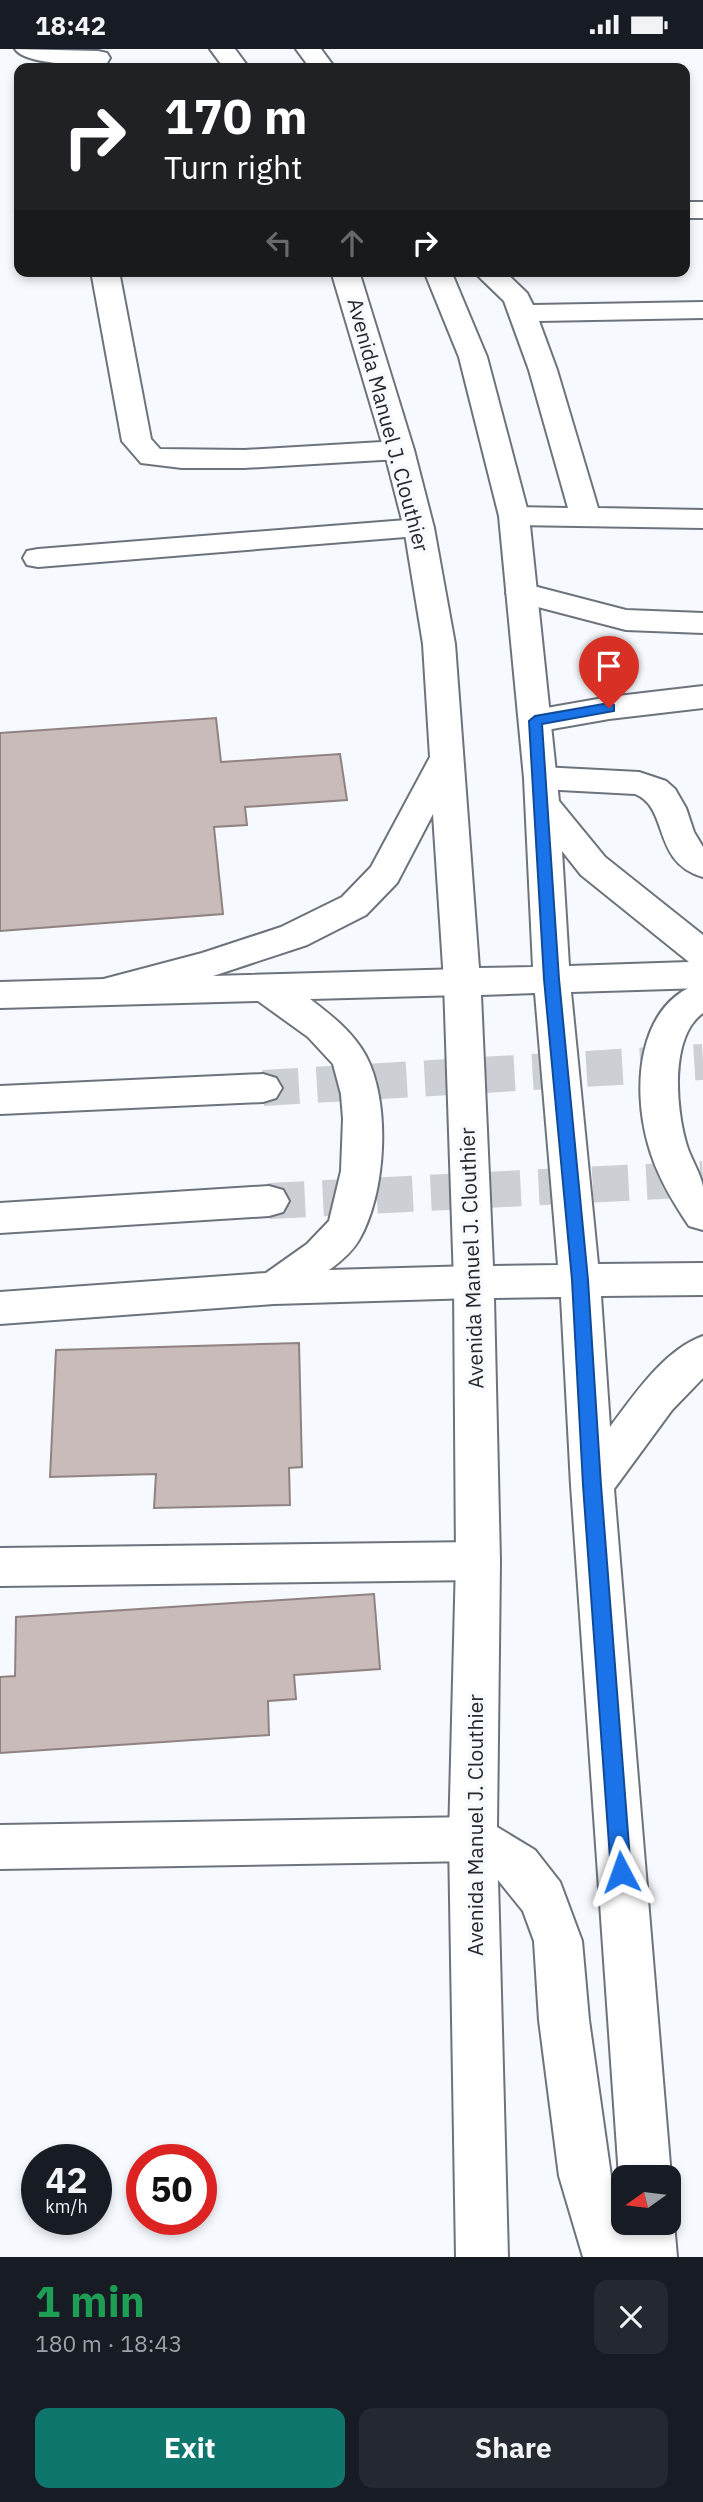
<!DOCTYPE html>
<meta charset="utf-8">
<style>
:root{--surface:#171b24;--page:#242831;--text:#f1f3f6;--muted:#9ea1a6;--accent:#0f766e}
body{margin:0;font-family:"IBM Plex Sans",sans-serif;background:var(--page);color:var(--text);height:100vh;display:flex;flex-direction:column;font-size:26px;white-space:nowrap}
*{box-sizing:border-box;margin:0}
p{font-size:23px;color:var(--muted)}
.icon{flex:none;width:38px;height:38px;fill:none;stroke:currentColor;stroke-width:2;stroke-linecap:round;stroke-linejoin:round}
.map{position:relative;height:2208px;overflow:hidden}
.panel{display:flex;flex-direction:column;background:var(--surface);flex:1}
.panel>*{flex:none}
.banner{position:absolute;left:14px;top:14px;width:676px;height:214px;border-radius:14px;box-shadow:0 4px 10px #0003;background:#202124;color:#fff;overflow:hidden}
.needle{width:46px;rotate:256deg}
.buttons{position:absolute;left:611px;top:2116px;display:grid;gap:14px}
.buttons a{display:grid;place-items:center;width:70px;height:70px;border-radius:14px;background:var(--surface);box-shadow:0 4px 10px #0003;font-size:35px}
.speed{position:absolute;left:21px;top:2095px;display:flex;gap:14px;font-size:35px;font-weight:700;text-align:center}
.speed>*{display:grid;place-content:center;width:91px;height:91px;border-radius:50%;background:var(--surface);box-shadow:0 4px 10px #0003;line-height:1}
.speed small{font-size:18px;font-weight:400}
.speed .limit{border:10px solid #d22;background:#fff;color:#111}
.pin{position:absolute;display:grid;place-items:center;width:60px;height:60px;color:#fff;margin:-72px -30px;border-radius:50% 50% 50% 0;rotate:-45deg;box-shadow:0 0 7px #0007}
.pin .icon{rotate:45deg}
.me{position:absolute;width:77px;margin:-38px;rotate:356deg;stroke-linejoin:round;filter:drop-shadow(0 0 5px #0008)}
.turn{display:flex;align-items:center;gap:24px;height:147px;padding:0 35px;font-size:32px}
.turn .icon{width:91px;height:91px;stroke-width:2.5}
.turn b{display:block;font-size:49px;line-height:60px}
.lanes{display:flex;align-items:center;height:66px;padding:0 35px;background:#0003;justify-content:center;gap:35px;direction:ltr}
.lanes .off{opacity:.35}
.round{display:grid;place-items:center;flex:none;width:74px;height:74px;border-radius:14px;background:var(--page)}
.headline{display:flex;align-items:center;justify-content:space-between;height:119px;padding:0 35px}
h1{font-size:42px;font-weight:800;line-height:52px;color:#1e9e55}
.primary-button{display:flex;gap:14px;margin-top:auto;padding:14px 35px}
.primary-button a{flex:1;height:80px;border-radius:14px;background:var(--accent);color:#fff;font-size:28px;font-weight:800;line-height:80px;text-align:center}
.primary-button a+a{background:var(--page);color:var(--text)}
.status{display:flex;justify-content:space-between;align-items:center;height:49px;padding:0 35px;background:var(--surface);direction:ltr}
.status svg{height:19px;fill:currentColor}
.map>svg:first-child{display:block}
</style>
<div class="status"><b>18:42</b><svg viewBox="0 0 49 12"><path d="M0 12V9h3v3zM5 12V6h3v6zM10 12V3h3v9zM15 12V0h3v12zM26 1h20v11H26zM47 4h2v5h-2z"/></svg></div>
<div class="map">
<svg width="703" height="2208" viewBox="0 0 703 2208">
<rect width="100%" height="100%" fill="#f6f9fd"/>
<g fill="#c9bbb9" stroke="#8f8281" stroke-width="2">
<polygon points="216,669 221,713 340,705 347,751 245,758 247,776 214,778 223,865 0,882 0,684"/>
<polygon points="299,1294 302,1418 289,1419 290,1456 154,1459 156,1425 50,1428 56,1301"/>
<polygon points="374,1545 380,1620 294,1626 296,1650 268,1652 269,1686 0,1704 0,1628 15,1627 16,1568"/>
</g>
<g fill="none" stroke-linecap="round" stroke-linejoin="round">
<g stroke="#cccfd3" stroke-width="36" stroke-dasharray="36 18" stroke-linecap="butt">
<polyline points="263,1039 703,1013"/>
<polyline points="269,1152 703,1130"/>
</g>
<g stroke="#6d737c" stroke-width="4">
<g id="minor">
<path d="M 15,0 L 98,2 L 107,4 L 110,9 L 107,14 L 98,16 C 78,15 26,16 15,0 Z"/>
<rect x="684" y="153" width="19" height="16"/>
<polygon points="91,222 119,222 151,390 160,400 244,401 399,392 409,395 414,401 409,407 399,410 244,419 182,419 141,414 122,392"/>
<polygon points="473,222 504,222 527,244 533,256 703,253 703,269 539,272 557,321 598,459 703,461 703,479 514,476 503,473 499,467 503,461 514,458 568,459 529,321 504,252"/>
<polygon points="419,470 430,472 434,479 430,486 38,518 27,516 23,509 27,502 38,500"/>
<polygon points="522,534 626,561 703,564 703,584 626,581 511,551 506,544 511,537"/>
<polygon points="703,637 703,659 609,670 535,683 523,680 519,672 523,664 535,661 609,648"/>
<path d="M 541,718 L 639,723 L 666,732 L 675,740 L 686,759 L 694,783 L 703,798 L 703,828 C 651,813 670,759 635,745 L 541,740 L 529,737 L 524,729 L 529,721 Z"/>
<path d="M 703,933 L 703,964 C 669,988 676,1062 687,1097 C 691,1110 701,1125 703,1138 C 703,1152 703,1167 703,1181 L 689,1177 C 672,1152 656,1125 648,1095 C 632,1038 637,953 703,933 Z"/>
<polygon points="478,1493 493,1499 500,1512 493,1525 478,1531 0,1537 0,1499"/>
<polygon points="473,1768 490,1774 497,1790 490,1806 473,1812 0,1820 0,1776"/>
</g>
</g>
<g stroke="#6d737c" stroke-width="4">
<g id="major">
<polygon points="210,0 235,0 249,19 224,19"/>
<polygon points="296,0 321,0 335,19 310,19"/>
<path d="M 331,222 L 359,222 L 414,401 L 434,479 L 455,595 L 479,919 L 533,918 L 524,729 L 499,467 L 459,308 L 424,222 L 451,222 L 487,308 L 529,467 L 559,752 L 605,808 L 703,886 L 703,939 L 571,943 L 598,1215 L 703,1214 L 703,1246 L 601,1247 L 610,1378 C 634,1346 664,1301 703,1287 L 703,1329 L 672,1361 L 614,1440 L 671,2128 L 668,2134 L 668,2128 L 623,2128 L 623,2137 L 619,2128 L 571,1436 L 561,1248 L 494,1249 L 500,1512 L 497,1778 L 535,1801 L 560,1833 L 582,1892 L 589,1971 L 611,2127 L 623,2174 L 668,2174 L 668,2160 L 674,2174 L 677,2208 L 583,2208 L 559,2127 L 539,1971 L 534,1892 L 523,1862 L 498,1831 L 508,2208 L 456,2208 L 449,1790 L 456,1512 L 454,1233 L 444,933 L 433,765 L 397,834 L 366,866 L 307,896 L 207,929 L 109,954 L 96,950 L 91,941 L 96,932 L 202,904 L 281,878 L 342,848 L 371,818 L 430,708 L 423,595 L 404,479 L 384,401 ZM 562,802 L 581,826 L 689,913 L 569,917 ZM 535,944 L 558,1216 L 493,1217 L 481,946 Z"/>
</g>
</g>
<g stroke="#6d737c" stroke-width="4">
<g id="highway">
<path d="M 462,920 L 475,924 L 480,933 L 475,942 L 462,946 L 310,950 C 331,966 353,983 366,1007 C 391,1054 386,1145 359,1191 C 352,1203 340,1213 329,1221 L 474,1217 L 488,1222 L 494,1233 L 488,1244 L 474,1249 L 274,1255 L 0,1275 L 0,1243 L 266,1224 L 307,1195 L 329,1172 L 341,1122 L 343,1070 L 341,1045 L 333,1015 L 308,988 L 258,952 L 0,959 L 0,933 Z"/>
<polygon points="263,1025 276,1029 282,1039 276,1049 263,1053 0,1065 0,1037"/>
<polygon points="269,1137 283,1141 289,1152 283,1163 269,1167 0,1184 0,1154"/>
</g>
</g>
<use href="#minor" fill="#fff" fill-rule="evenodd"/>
<use href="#major" fill="#fff" fill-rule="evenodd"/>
<use href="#highway" fill="#fff" fill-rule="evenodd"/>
</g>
<polygon fill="#1a73e8" stroke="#114b97" stroke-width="2" points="609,654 614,656 614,662 542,675 559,930 588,1231 601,1436 631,1823 628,1830 621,1833 614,1830 611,1823 583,1436 572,1231 544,930 529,672 535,667"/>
<g text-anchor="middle" stroke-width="7" stroke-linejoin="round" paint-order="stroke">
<g font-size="21" fill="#25272b" stroke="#f6f9fd">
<text transform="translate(388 376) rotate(75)" y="7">Avenida Manuel J. Clouthier</text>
<text transform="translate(472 1209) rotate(-92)" y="7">Avenida Manuel J. Clouthier</text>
<text transform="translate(476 1776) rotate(-90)" y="7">Avenida Manuel J. Clouthier</text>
</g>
</g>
</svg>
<div class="buttons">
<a><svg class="needle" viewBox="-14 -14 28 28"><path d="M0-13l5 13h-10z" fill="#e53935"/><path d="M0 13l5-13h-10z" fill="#9ea1a6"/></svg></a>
</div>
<div class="speed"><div>42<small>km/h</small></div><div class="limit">50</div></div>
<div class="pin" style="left:609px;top:659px;background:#d93025"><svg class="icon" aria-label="arrive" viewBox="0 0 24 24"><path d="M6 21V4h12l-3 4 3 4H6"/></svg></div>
<svg class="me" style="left:621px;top:1823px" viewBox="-20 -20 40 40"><path d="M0-17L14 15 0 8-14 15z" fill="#1a73e8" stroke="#fff" stroke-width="4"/></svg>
<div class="banner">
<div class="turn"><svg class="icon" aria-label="right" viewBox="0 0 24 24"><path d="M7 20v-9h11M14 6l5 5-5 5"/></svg><div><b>170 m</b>Turn right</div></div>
<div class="lanes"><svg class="icon off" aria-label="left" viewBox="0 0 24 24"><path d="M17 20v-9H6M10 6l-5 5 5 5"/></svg><svg class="icon off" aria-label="ahead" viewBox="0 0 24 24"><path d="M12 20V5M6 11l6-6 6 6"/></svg><svg class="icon" aria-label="right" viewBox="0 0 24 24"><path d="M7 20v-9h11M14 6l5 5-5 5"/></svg></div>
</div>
</div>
<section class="panel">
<div class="headline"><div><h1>1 min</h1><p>180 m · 18:43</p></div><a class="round"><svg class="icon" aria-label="close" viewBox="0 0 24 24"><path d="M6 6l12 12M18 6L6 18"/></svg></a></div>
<div class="primary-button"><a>Exit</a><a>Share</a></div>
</section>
